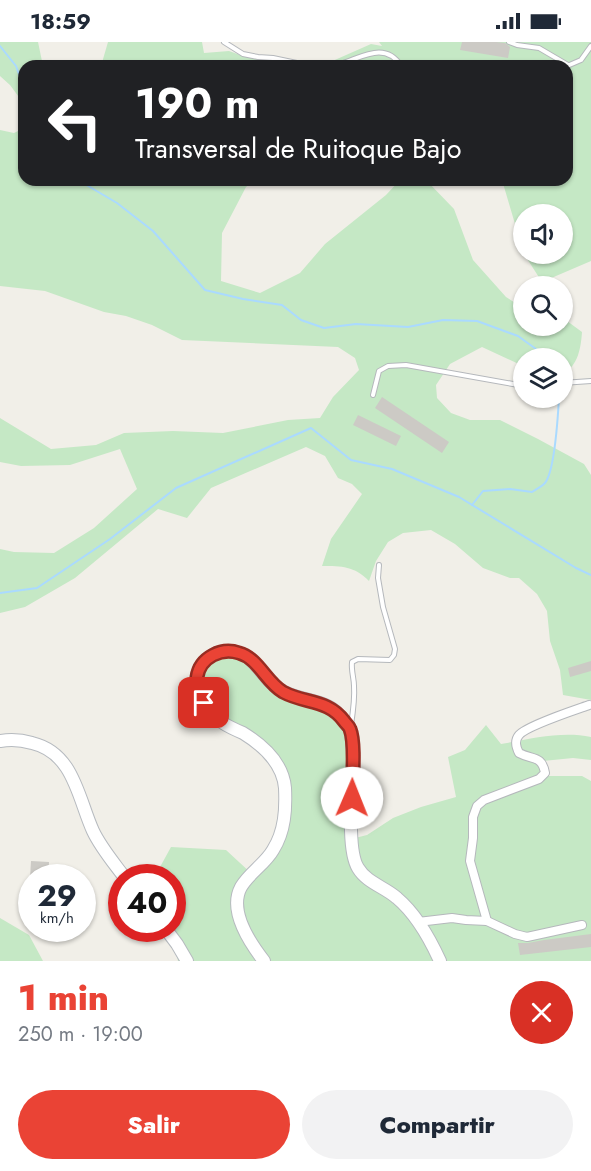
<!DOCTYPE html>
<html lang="es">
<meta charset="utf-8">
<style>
:root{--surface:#fff;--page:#f2f2f3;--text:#1f2937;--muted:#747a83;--accent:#ea4335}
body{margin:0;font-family:Jost,sans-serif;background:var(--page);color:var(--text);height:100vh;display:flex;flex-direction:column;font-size:22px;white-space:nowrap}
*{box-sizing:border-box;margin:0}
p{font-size:20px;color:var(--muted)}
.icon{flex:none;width:33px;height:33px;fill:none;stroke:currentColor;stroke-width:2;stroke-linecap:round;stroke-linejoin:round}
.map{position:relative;height:919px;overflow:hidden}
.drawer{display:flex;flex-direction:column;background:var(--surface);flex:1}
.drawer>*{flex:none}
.banner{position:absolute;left:18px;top:18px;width:555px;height:126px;border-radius:18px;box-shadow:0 2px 4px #0004;background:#202124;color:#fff;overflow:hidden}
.fabs{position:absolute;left:513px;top:162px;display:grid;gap:12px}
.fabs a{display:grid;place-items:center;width:60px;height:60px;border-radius:50%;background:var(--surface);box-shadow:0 2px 4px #0004;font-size:30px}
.speed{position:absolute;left:18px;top:822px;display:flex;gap:12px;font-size:30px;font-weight:700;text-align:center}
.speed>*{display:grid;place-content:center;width:78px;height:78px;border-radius:50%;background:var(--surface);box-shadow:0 2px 4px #0004;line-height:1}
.speed small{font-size:15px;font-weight:400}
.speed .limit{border:9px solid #d22;background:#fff;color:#111}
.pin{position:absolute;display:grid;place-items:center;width:51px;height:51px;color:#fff;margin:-26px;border-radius:12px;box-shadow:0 3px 9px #0006}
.me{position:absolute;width:66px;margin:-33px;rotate:1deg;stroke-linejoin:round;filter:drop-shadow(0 0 4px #0008)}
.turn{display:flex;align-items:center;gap:21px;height:126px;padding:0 18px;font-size:27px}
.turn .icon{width:78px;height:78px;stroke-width:2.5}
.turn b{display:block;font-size:42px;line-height:51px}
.round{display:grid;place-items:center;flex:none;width:63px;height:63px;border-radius:32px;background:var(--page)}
.headline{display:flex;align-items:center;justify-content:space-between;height:102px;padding:0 18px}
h1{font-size:36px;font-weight:800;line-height:45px;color:var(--accent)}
.button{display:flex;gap:12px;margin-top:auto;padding:12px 18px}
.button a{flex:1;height:69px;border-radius:36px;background:var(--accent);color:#fff;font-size:24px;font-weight:800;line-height:69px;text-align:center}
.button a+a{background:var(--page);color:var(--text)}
.status{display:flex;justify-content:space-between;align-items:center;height:42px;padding:0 30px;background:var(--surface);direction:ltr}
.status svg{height:16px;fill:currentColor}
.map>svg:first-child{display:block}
</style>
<div class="status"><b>18:59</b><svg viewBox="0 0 49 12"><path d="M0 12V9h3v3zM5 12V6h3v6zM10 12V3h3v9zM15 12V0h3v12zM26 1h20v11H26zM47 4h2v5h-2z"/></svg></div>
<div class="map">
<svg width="591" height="919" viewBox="0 0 591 919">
<rect width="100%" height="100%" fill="#f1efe8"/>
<g fill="#c5e8c5">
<polygon points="0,0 38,0 43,24 24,24 24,62 10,43 0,34"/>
<polygon points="108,0 202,0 204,11 229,9 243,14 259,13 300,21 328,21 371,2 382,4 379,0 591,0 591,219 542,240 524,212 562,212 562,172 524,172 523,209 502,138 567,138 567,24 101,24"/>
<path d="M 24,86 L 24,138 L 255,138 L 246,145 L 222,191 L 221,239 L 260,251 L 300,231 L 325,202 L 386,153 L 400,138 L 426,138 L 454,167 L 473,218 L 506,255 L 523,266 L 524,284 L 562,284 L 563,278 L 567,279 L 582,290 C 581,305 578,325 563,331 L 562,316 L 524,316 L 523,324 L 482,305 L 450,322 L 436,343 L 437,356 L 451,371 L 470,378 L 500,378 L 538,397 L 584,422 L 591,433 L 591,658 L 563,653 L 560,628 L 550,599 L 547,569 L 537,552 L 519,536 L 510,536 L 483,526 L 455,502 L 431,488 L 403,491 L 388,500 L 376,519 L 369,539 C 354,524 342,524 322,524 L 331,497 L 362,452 L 352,442 L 338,436 L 325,414 L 306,405 L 211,446 L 187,476 L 158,467 L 75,536 L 25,565 L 0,571 L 0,507 L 14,510 L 54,511 L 94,486 L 137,447 L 120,407 L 70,423 L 21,424 L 0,420 L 0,376 L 51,407 L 96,403 L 124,391 L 173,389 L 223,391 L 288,378 L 320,376 L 333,355 L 359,328 L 355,316 L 338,305 L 182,298 L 152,283 L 126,274 L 104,270 L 45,249 L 0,244 L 0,88 L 14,91 Z"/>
<path d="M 240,612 L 266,639 L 319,663 L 349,689 L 351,797 L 367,793 L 393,776 L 421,765 L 456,755 L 448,715 L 465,708 L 486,683 L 501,702 C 531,697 561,689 591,695 L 591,718 L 573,716 L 543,719 L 549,734 L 582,734 L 591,739 L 591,919 L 178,919 L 172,886 L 172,836 L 154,836 L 171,805 L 226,808 L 252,832 L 280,793 L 280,729 L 199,654 L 205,619 Z"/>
<polygon points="0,876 29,893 43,919 0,919"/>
</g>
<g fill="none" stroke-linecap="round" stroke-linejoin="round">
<g stroke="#aadaff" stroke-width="2">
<polyline points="0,4 16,24 24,46"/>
<polyline points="78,138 117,161 153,189 205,248 243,257 282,263 301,278 324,286 356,282 408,285 443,278 477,279 518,294 547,315 547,316"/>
<path d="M 472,463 L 483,449 L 510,447 L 532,450 C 536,447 541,445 544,442 C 555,432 558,372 559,356"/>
<polyline points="0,551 37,546 110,497 176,446 311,386 351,418 392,427 459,455 576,526 591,533"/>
</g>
</g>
<g fill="#cccac5">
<polygon points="462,0 496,0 505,1 510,5 508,16 460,8"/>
<polygon points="382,355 449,400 442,411 375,366"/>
<polygon points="358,373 401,394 396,404 353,383"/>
<polygon points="591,619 591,629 570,635 568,626"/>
<polygon points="31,819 49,820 48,836 30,836"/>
<polygon points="591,892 591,905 520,913 518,901 528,901 544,898"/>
</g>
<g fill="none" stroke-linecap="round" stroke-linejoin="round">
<g stroke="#b5b8bc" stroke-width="6">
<g id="lane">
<polyline points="224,0 243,12 258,15 273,16 311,24"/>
<polyline points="509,0 517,3 539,6 568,23"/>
<path d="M 319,24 C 327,23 335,23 343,21 C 364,14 386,0 401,24"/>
<polyline points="567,24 581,18 591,4"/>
<polyline points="562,341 591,339"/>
<polyline points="373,353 379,329 388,324 406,323 524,344"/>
<path d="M 351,683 C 353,670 355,657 354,644 C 354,636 351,629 352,620 L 358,617 L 390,618 L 394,613 L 395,607 L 383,565 L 378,536 L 379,523"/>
</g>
</g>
<g stroke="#b5b8bc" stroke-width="10">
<g id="street">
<polyline points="487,879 515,892 527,895 582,883"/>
<path d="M 418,880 L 452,876 L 466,878 L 487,879 L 470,819 L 473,796 L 473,775 L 477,764 L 484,758 L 539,737 L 545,731 C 542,713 532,718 519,711 C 516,705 514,699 519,693 C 526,684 575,668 589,663"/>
</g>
</g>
<g stroke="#b6babf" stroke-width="14">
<g id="secondary">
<path d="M 0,699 C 11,697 22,698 32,701 C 74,711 78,756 93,789 C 101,806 114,821 125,836"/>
<polyline points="165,886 177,902 187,919"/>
<path d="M 264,919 C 250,901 228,869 241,845 C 249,831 265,822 273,808 C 285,789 286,767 285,746 C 283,721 264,704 243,691 C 236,688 229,685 223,681 C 208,671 195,654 197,636 C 198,620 213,609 228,609 C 254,609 259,633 277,646 C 295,659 319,656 335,669 C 340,674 347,680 350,687 C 352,693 352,702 353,709 C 354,736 345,805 358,826 C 367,841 385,845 397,856 C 416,872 430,897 440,919"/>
</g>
</g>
<use href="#lane" stroke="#fff" stroke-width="4"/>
<use href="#street" stroke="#fff" stroke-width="8"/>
<use href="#secondary" stroke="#fff" stroke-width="12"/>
</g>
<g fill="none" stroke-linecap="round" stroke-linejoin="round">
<g stroke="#982c22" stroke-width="15">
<path id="route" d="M 204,661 C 199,653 196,644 197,635 C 200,615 222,605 239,611 C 258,616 266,640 283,650 C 305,662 328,657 344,679 C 346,682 349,684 350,687 C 356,702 352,739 352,756"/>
</g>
<use href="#route" stroke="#ea4335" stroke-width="10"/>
</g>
</svg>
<div class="fabs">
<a><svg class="icon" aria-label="sound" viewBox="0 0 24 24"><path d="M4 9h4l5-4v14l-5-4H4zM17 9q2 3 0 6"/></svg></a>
<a><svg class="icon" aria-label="search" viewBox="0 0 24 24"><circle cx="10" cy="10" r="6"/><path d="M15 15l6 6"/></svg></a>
<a><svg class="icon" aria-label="layers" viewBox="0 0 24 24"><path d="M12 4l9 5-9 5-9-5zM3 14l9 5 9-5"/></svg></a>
</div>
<div class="speed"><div>29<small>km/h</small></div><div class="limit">40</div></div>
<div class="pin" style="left:204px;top:661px;background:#d93025"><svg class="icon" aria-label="arrive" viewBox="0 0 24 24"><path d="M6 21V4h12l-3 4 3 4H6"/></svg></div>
<svg class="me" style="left:352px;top:756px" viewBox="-20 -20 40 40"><circle r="19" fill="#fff"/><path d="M0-13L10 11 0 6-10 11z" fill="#ea4335"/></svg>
<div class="banner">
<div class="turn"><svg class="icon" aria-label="left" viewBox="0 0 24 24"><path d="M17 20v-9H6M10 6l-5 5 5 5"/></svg><div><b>190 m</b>Transversal de Ruitoque Bajo</div></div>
</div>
</div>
<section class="drawer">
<div class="headline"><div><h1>1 min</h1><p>250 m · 19:00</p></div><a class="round" style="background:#d93025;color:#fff"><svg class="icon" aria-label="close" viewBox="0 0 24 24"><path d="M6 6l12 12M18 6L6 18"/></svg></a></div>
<div class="button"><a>Salir</a><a>Compartir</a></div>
</section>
